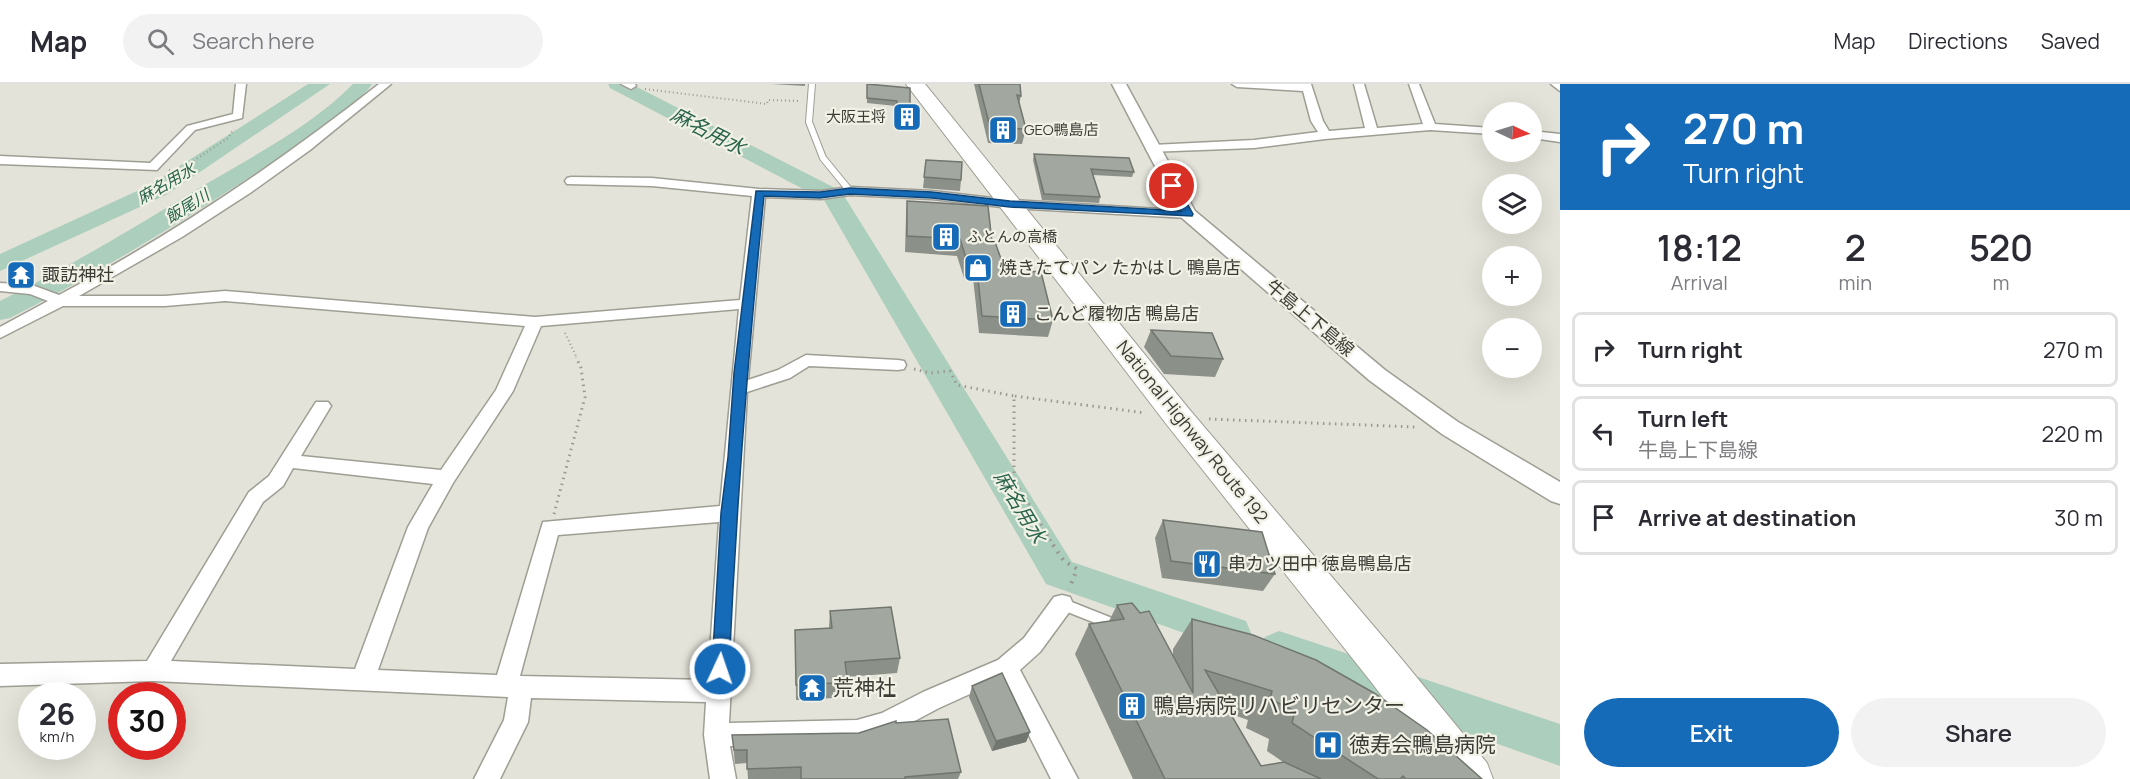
<!DOCTYPE html>
<meta charset="utf-8">
<style>
:root{--surface:#fff;--page:#f2f2f3;--text:#2b2b33;--muted:#7c7c81;--line:#e1e1e2;--accent:#166bb9}
body{margin:0;font-family:Manrope,"Noto Sans JP",sans-serif;background:var(--page);color:var(--text);height:100vh;display:flex;flex-direction:column;font-size:22px;white-space:nowrap}
*{box-sizing:border-box;margin:0}
p{font-size:20px;color:var(--muted)}
.icon{flex:none;width:33px;height:33px;fill:none;stroke:currentColor;stroke-width:2;stroke-linecap:round;stroke-linejoin:round}
.map{position:relative;flex:1;overflow:hidden}
.sheet{display:flex;flex-direction:column;background:var(--surface);width:570px}
.sheet>*{flex:none}
.top-card{background:#166bb9;color:#fff;overflow:hidden}
.needle{width:39px;rotate:94deg}
.tools{position:absolute;left:1482px;top:18px;display:grid;gap:12px}
.tools a{display:grid;place-items:center;width:60px;height:60px;border-radius:50%;background:var(--surface);box-shadow:0 6px 24px #0002;font-size:30px}
.speed{position:absolute;left:18px;top:598px;display:flex;gap:12px;font-size:30px;font-weight:700;text-align:center}
.speed>*{display:grid;place-content:center;width:78px;height:78px;border-radius:50%;background:var(--surface);box-shadow:0 6px 24px #0002;line-height:1}
.speed small{font-size:15px;font-weight:400}
.speed .limit{border:9px solid #d22;background:#fff;color:#111}
.pin{position:absolute;display:grid;place-items:center;width:51px;height:51px;color:#fff;margin:-26px;border:3px solid #fff;border-radius:50%;box-shadow:0 2px 6px #0007}
.me{position:absolute;width:66px;margin:-33px;rotate:3deg;stroke-linejoin:round;filter:drop-shadow(0 0 4px #0008)}
.turn{display:flex;align-items:center;gap:21px;height:126px;padding:0 24px;font-size:27px}
.turn .icon{width:78px;height:78px;stroke-width:2.5}
.turn b{display:block;font-size:42px;line-height:51px}
.eta{display:flex;justify-content:space-evenly;align-items:center;height:102px;text-align:center}
.eta b{font-size:36px;font-weight:600;line-height:42px}
.button{display:flex;gap:12px;margin-top:auto;padding:12px 24px}
.button a{flex:1;height:69px;border-radius:36px;background:var(--accent);color:#fff;font-size:24px;font-weight:600;line-height:69px;text-align:center}
.button a+a{background:var(--page);color:var(--text)}
ul{padding:0;list-style:none}
li{display:flex;align-items:center;gap:18px;height:75px;margin:0 12px 9px;padding:0 12px;border:3px solid var(--line);border-radius:9px}
li div{flex:1}
li b{display:block;font-size:22px}
li em{font-style:normal}
header{display:flex;align-items:center;gap:36px;box-sizing:border-box;height:84px;padding:0 30px;background:var(--surface);border-bottom:2px solid var(--line)}
header strong{font-size:28px}
nav{display:flex;gap:33px;margin-inline-start:auto;font-size:21px}
.search{width:420px;height:54px;background:var(--page);display:flex;align-items:center;gap:15px;box-sizing:border-box;padding:0 21px;border-radius:33px;color:var(--muted);font-size:22px}
main{display:flex;flex:1;min-height:0}
.map>svg:first-child{display:block}
</style>
<header>
<strong>Map</strong>
<div class="search"><svg class="icon" aria-label="search" viewBox="0 0 24 24"><circle cx="10" cy="10" r="6"/><path d="M15 15l6 6"/></svg>Search here</div>
<nav><a>Map</a><a>Directions</a><a>Saved</a></nav>
</header>
<main>
<div class="map">
<svg width="1560" height="695" viewBox="0 0 1560 695">
<rect width="100%" height="100%" fill="#e4e3d9"/>
<g fill="none" stroke-linecap="round" stroke-linejoin="round">
<g fill="#accebc" fill-rule="evenodd">
<polygon points="308,0 330,0 166,111 0,187 0,170 150,101"/>
<path d="M 353,0 L 372,0 C 351,31 314,50 284,70 C 196,130 104,186 10,234 L 0,236 L 0,217 C 71,182 138,141 206,100 C 255,71 313,41 353,0 Z"/>
<polygon points="608,0 631,0 841,107 1072,478 1246,537 1251,549 1246,561 1232,566 1046,500 824,116 610,4"/>
<polygon points="1279,547 1560,640 1560,682 1265,577 1259,565 1265,553"/>
</g>
<g stroke="#9e9e94" stroke-width="8">
<polyline id="lane-far1" points="812,0 809,38 823,74 850,107"/>
</g>
<g stroke="#9e9e94" stroke-width="14">
<polyline id="lane" points="1062,520 1115,541"/>
</g>
<g stroke="#9e9e94" stroke-width="3">
<g id="street">
<polygon points="236,0 246,0 242,34 195,46 157,86 0,80 0,72 150,79 187,42 233,30"/>
<path d="M 379,0 L 391,0 L 310,66 L 250,109 L 182,153 L 79,212 L 165,212 L 225,207 L 535,233 L 740,216 L 752,112 L 652,102 L 567,100 L 565,97 L 567,94 L 571,93 L 652,94 L 759,105 L 821,107 L 850,103 L 932,107 L 1010,116 L 1193,127 L 1195,130 L 1193,133 L 1188,134 L 1010,124 L 932,115 L 850,111 L 821,115 L 765,113 L 748,296 L 778,286 L 806,271 L 898,276 L 904,277 L 906,281 L 904,285 L 898,286 L 809,282 L 790,294 L 747,308 L 729,639 L 857,636 L 882,629 L 923,608 L 998,576 L 1024,554 L 1054,513 L 1062,511 L 1070,513 L 1073,520 L 1070,527 L 1040,568 L 1020,586 L 1078,695 L 1051,695 L 1001,596 L 939,624 L 896,647 L 857,660 L 730,662 L 736,695 L 710,695 L 704,651 L 706,618 L 531,614 L 528,638 L 500,695 L 474,695 L 504,636 L 508,613 L 153,597 L 0,602 L 0,580 L 147,577 L 249,408 L 269,392 L 316,318 L 328,318 L 331,322 L 301,372 L 441,386 L 496,306 L 525,242 L 225,217 L 165,222 L 63,222 L 0,254 L 0,243 L 48,217 L 30,210 L 0,207 L 0,199 L 32,201 L 59,211 C 174,150 277,80 379,0 ZM 739,225 L 720,422 L 543,438 L 497,591 L 378,586 L 428,444 L 453,399 L 513,307 L 541,242 ZM 293,384 L 433,400 L 408,443 L 355,585 L 171,577 L 263,418 L 283,402 ZM 719,438 L 708,596 L 520,592 L 558,451 Z"/>
<polygon points="621,0 635,0 636,2 631,5"/>
<polygon points="1232,0 1311,0 1323,37 1329,47 1365,44 1354,0 1364,0 1377,44 1423,40 1409,0 1419,0 1435,40 1492,44 1492,50 1430,46 1325,55 1254,64 1148,68 1146,65 1152,61 1254,56 1318,48 1311,37 1303,7 1237,3"/>
<polygon points="1551,0 1560,0 1560,7"/>
<polygon points="1532,47 1560,50 1560,58 1532,54"/>
</g>
</g>
<g stroke="#9e9e94" stroke-width="3">
<polygon id="secondary" points="1112,0 1126,0 1195,127 1385,286 1458,338 1560,398 1560,420 1551,417 1442,350 1369,296 1182,134"/>
</g>
<g stroke="#9e9e94" stroke-width="2">
<polygon id="highway" points="906,0 925,0 1189,325 1400,573 1487,679 1493,695 1444,695 1372,599 1167,341"/>
</g>
<g stroke="#9a9991" stroke-width="2" stroke-dasharray="1 3" stroke-linecap="butt">
<polyline points="645,5 767,20 768,16 799,17"/>
<polyline points="169,86 176,88 227,55 234,45"/>
<polyline points="565,249 577,274"/>
</g>
<g stroke="#9a9991" stroke-width="3" stroke-dasharray="1.5 4.5" stroke-linecap="butt">
<polyline points="914,285 930,289 950,287 957,301 1014,312"/>
<polyline points="1209,335 1416,343"/>
<polyline points="554,430 585,313 581,284 576,273"/>
<polyline points="1054,462 1014,395 1014,312 1146,329"/>
</g>
<polyline stroke="#9a9991" stroke-width="4" stroke-dasharray="2 6" stroke-linecap="butt" points="1053,461 1064,477 1077,485 1069,505"/>
<use href="#lane-far1" stroke="#fff" stroke-width="6"/>
<use href="#lane" stroke="#fff" stroke-width="11"/>
<use href="#street" fill="#fff" fill-rule="evenodd"/>
<use href="#secondary" fill="#fff" fill-rule="evenodd"/>
<use href="#highway" fill="#fff" fill-rule="evenodd"/>
</g>
<g fill="#8b9089" fill-rule="evenodd">
<polygon points="772,0 805,0 805,2"/>
<polygon points="867,0 910,4 910,38 897,37 896,22 867,19"/>
<polygon points="974,0 1020,0 1021,12 1019,20 1026,45 1022,60 988,59"/>
<polygon points="1034,70 1134,88 1132,93 1093,91 1100,113 1099,119 1042,116 1033,76"/>
<polygon points="926,76 961,96 960,107 923,104"/>
<polygon points="907,117 992,158 1005,186 1053,236 1048,253 979,249 973,194 964,194 957,172 905,168 906,133"/>
<polygon points="1151,246 1223,275 1215,293 1164,290 1144,263"/>
<polygon points="1163,436 1275,490 1263,507 1162,494 1155,454"/>
<path d="M 1117,521 L 1173,573 L 1173,565 L 1192,535 L 1482,695 L 1133,695 L 1075,570 L 1089,540 L 1109,537 ZM 1231,630 L 1248,636 L 1246,644 L 1269,655 L 1267,667 L 1283,678 L 1261,682 Z"/>
<polygon points="830,527 900,574 897,589 847,593 845,608 833,608 833,614 796,616 795,546 829,544"/>
<polygon points="972,602 1030,648 1026,658 992,667 969,613"/>
<polygon points="896,639 961,688 958,695 748,695 747,679 735,680 732,651 859,649"/>
</g>
<polygon fill="#71766f" points="1030,648 1026,658 992,667 996,657"/>
<g fill="#a2a89f" stroke="#71766f" stroke-width="1.5">
<polygon points="867,0 910,4 910,33 897,32 897,17 867,14"/>
<polygon points="979,0 1020,0 1021,12 1017,11 1026,45 990,43"/>
<polygon points="1034,70 1129,74 1134,88 1091,85 1100,113 1044,110"/>
<polygon points="926,76 962,78 961,96 924,93"/>
<polygon points="907,117 988,122 992,158 995,158 1005,186 1041,188 1053,236 982,232 976,177 967,177 960,155 907,152"/>
<polygon points="1151,246 1212,249 1223,275 1171,272"/>
<polygon points="1163,436 1262,448 1275,490 1171,477"/>
<polygon points="1132,519 1140,529 1149,527 1193,609 1192,535 1253,551 1316,576 1374,609 1427,646 1482,695 1406,695 1403,692 1400,695 1378,695 1292,639 1295,627 1270,615 1272,607 1205,586 1261,682 1284,678 1321,695 1165,695 1089,540 1124,535 1117,521"/>
<polygon points="891,523 900,574 845,578 847,593 834,593 834,599 796,601 795,546 832,544 830,527"/>
<polygon points="1002,589 1030,648 996,657 972,602"/>
<polygon points="948,635 961,688 905,693 905,695 801,695 801,683 747,685 747,666 734,666 732,651 859,649 896,637 896,639"/>
</g>
<path fill="#166bb9" stroke="#0e4678" stroke-width="1.5" d="M 1172,99 L 1177,102 L 1193,130 L 1192,132 L 1010,123 L 932,114 L 850,110 L 820,114 L 764,112 C 748,269 736,427 729,585 L 726,590 L 720,593 L 714,590 L 712,585 L 721,429 L 728,373 L 734,289 L 756,107 L 820,108 L 850,104 L 932,108 L 1010,117 L 1181,127 L 1167,102 Z"/>
<defs>
<g id="building-square" transform="scale(1.5)"><rect x="-9" y="-9" width="18" height="18" rx="4" fill="#166bb9" stroke="#f1f1e6"/><path d="M-4-6H4V6H1V3H-1V6H-4ZM-2.5-4.3h1.7v1.8h-1.7ZM.8-4.3h1.7v1.8H.8ZM-2.5-1h1.7V.8h-1.7ZM.8-1h1.7V.8H.8Z" fill="#fff"/></g>
<g id="shop-square" transform="scale(1.5)"><rect x="-9" y="-9" width="18" height="18" rx="4" fill="#166bb9" stroke="#f1f1e6"/><path d="M-5-2.5h2.3a2.7 3.5 0 0 1 5.4 0H5L5.5 6h-11ZM-1.5-2.5h3a1.5 2.3 0 0 0-3 0Z" fill="#fff"/></g>
<g id="temple-square" transform="scale(1.5)"><rect x="-9" y="-9" width="18" height="18" rx="4" fill="#166bb9" stroke="#f1f1e6"/><path d="M0-6L5-2H3V0L6.5 2.5H4V6H1.5V3h-3V6H-4V2.5H-6.5L-3 0V-2H-5Z" fill="#fff"/></g>
<g id="restaurant-square" transform="scale(1.5)"><rect x="-9" y="-9" width="18" height="18" rx="4" fill="#166bb9" stroke="#f1f1e6"/><path d="M-5-6h1v4h1v-4h1v4h1v-4h1v5L-1.5 .5V6h-2V.5L-5-1ZM5-6V6H3V1.5H1.5Q1.5-4 5-6Z" fill="#fff"/></g>
<g id="hospital-square" transform="scale(1.5)"><rect x="-9" y="-9" width="18" height="18" rx="4" fill="#166bb9" stroke="#f1f1e6"/><path d="M-5-5h3v3.5h4V-5h3V5h-3V1.5h-4V5h-3Z" fill="#fff"/></g>
</defs>
<g fill-rule="evenodd">
<use href="#building-square" x="907" y="33"/>
<use href="#building-square" x="1003" y="46"/>
<use href="#building-square" x="946" y="153"/>
<use href="#shop-square" x="978" y="184"/>
<use href="#temple-square" x="21" y="191"/>
<use href="#building-square" x="1013" y="230"/>
<use href="#restaurant-square" x="1207" y="480"/>
<use href="#temple-square" x="812" y="604"/>
<use href="#building-square" x="1132" y="622"/>
<use href="#hospital-square" x="1328" y="661"/>
</g>
<g text-anchor="middle" stroke-width="4.5" stroke-linejoin="round" paint-order="stroke">
<g font-size="15" fill="#3c3c37" stroke="#f1f1e6" text-anchor="start">
<text x="886" y="38" text-anchor="end">大阪王将</text>
<text x="1024" y="51">GEO鴨島店</text>
<text x="967" y="158">ふとんの高橋</text>
</g>
<g font-size="16" font-style="italic" fill="#2a654c" stroke="#f1f1e6">
<text transform="translate(166 99) rotate(-30)" y="6">麻名用水</text>
<text transform="translate(187 122) rotate(-32)" y="6">飯尾川</text>
</g>
<g font-size="18" fill="#3c3c37" stroke="#f1f1e6" text-anchor="start">
<text x="999" y="190">焼きたてパン たかはし 鴨島店</text>
<text x="42" y="197">諏訪神社</text>
<text x="1034" y="236">こんど履物店 鴨島店</text>
<text x="1228" y="486">串カツ田中 徳島鴨島店</text>
</g>
<g font-size="18" fill="#3c3c37" stroke="#f1f1e6">
<text transform="translate(1310 234) rotate(40)" y="6">牛島上下島線</text>
<text transform="translate(1192 348) rotate(51)" y="6">National Highway Route 192</text>
</g>
<g font-size="20" font-style="italic" fill="#2a654c" stroke="#f1f1e6">
<text transform="translate(708 47) rotate(27)" y="7">麻名用水</text>
<text transform="translate(1020 423) rotate(59)" y="7">麻名用水</text>
</g>
<g font-size="21" fill="#3c3c37" stroke="#f1f1e6" text-anchor="start">
<text x="833" y="611">荒神社</text>
<text x="1153" y="629">鴨島病院リハビリセンター</text>
<text x="1349" y="668">徳寿会鴨島病院</text>
</g>
</g>
</svg>
<div class="tools">
<a><svg class="needle" viewBox="-14 -14 28 28"><path d="M0-13l5 13h-10z" fill="#e53935"/><path d="M0 13l5-13h-10z" fill="#7c7c81"/></svg></a>
<a><svg class="icon" aria-label="layers" viewBox="0 0 24 24"><path d="M12 4l9 5-9 5-9-5zM3 14l9 5 9-5"/></svg></a>
<a>+</a>
<a>−</a>
</div>
<div class="speed"><div>26<small>km/h</small></div><div class="limit">30</div></div>
<div class="pin" style="left:1172px;top:102px;background:#d93025"><svg class="icon" aria-label="arrive" viewBox="0 0 24 24"><path d="M6 21V4h12l-3 4 3 4H6"/></svg></div>
<svg class="me" style="left:720px;top:585px" viewBox="-20 -20 40 40"><circle r="17" fill="#166bb9" stroke="#fff" stroke-width="3"/><path d="M0-11L8 9 0 5-8 9z" fill="#fff"/></svg>
</div>
<section class="sheet">
<div class="top-card">
<div class="turn"><svg class="icon" aria-label="right" viewBox="0 0 24 24"><path d="M7 20v-9h11M14 6l5 5-5 5"/></svg><div><b>270 m</b>Turn right</div></div>
</div>
<div class="eta">
<div><b>18:12</b><p>Arrival</p></div>
<div><b>2</b><p>min</p></div>
<div><b>520</b><p>m</p></div>
</div>
<ul>
<li><svg class="icon" aria-label="right" viewBox="0 0 24 24"><path d="M7 20v-9h11M14 6l5 5-5 5"/></svg><div><b>Turn right</b></div><em>270 m</em></li>
<li><svg class="icon" aria-label="left" viewBox="0 0 24 24"><path d="M17 20v-9H6M10 6l-5 5 5 5"/></svg><div><b>Turn left</b><p>牛島上下島線</p></div><em>220 m</em></li>
<li><svg class="icon" aria-label="arrive" viewBox="0 0 24 24"><path d="M6 21V4h12l-3 4 3 4H6"/></svg><div><b>Arrive at destination</b></div><em>30 m</em></li>
</ul>
<div class="button"><a>Exit</a><a>Share</a></div>
</section>
</main>
